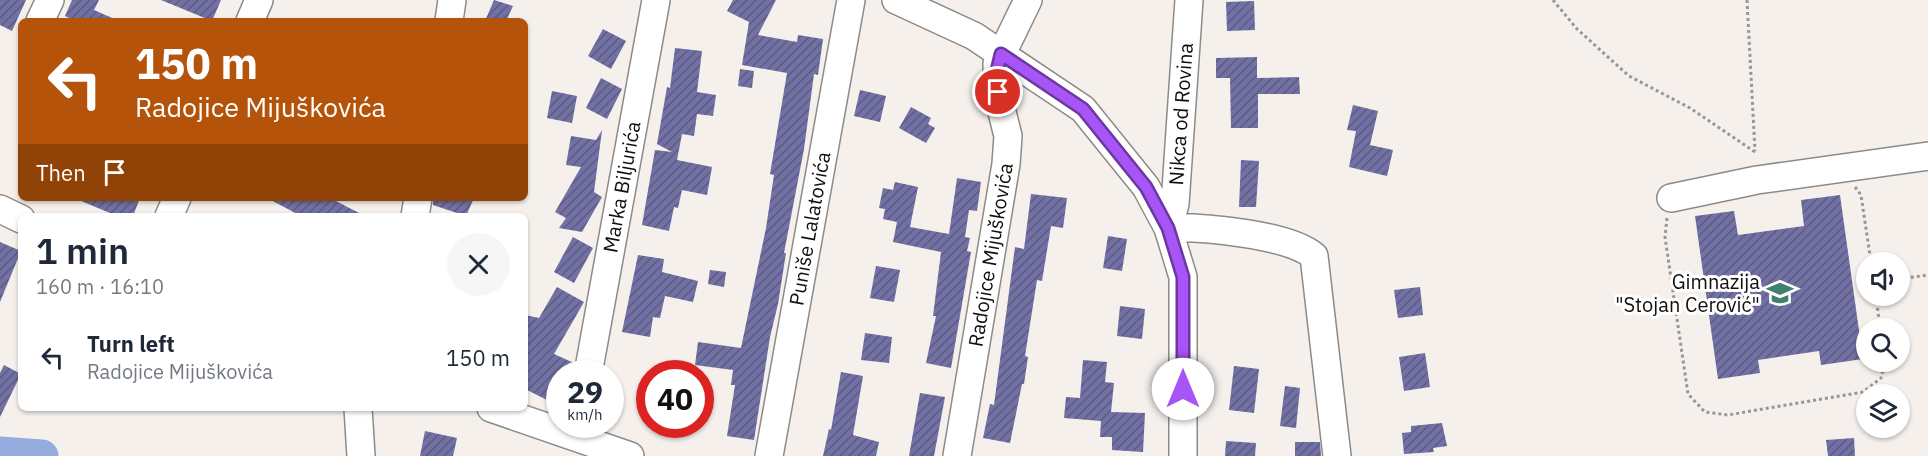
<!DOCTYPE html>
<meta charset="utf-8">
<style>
:root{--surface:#fff;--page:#f6f6f7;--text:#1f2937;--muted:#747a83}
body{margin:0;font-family:"IBM Plex Sans",sans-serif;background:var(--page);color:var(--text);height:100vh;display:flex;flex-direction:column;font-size:22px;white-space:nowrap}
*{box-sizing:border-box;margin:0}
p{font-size:20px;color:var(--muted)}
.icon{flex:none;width:33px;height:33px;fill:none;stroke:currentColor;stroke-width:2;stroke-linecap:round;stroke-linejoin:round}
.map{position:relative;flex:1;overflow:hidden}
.side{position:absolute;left:18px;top:213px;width:510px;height:198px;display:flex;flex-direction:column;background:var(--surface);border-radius:9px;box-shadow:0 2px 4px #0004}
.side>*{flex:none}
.banner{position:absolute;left:18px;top:18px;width:510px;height:183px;border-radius:9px;box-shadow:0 2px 4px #0004;background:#b45309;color:#fff;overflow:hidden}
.fabs{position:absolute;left:1856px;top:252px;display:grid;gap:12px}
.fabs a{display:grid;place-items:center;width:54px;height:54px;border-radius:50%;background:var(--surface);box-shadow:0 2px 4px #0004;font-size:30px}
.speed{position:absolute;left:546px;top:360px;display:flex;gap:12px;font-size:30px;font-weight:700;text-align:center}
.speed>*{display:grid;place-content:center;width:78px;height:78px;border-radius:50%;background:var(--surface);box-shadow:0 2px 4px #0004;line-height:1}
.speed small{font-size:15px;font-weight:400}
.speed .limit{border:9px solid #d22;background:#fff;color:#111}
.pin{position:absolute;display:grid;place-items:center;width:51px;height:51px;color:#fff;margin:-26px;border:3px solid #fff;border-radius:50%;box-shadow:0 2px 6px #0007}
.me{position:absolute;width:66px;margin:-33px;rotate:0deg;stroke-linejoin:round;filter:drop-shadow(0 0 4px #0008)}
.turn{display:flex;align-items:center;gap:21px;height:126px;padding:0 18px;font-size:27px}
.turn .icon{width:78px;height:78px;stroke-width:2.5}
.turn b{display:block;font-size:42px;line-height:51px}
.then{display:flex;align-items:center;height:57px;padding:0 18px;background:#0003;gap:12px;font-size:22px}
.round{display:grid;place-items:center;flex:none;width:63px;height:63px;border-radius:32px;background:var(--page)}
.overview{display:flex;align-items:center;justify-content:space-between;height:102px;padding:0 18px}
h1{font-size:36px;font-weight:600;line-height:45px}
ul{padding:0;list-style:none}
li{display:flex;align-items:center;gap:18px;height:84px;padding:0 18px}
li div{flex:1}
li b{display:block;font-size:22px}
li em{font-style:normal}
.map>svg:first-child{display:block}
</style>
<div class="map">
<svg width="1928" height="456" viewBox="0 0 1928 456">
<defs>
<pattern id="building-hatch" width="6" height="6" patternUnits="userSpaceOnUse" patternTransform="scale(1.5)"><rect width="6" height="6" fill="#7271a4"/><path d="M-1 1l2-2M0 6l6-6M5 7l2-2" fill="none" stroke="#5c5b84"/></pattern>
</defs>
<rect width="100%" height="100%" fill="#f5f0ec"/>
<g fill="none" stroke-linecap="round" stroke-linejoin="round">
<polyline stroke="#94adde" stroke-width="33" points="0,453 42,456"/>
</g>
<g fill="url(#building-hatch)">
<polygon points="0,0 26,0 12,31 0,25"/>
<polygon points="72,0 99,0 94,10 119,21 75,21 65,16"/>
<polygon points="161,0 221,0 212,21"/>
<polygon points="494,0 513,6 506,21 485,21"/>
<polygon points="733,0 776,0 758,35 797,42 798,35 823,39 818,75 814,74 804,149 784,253 786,253 778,304 770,337 754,440 727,436 735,385 731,385 733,370 695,365 698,342 741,348 766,228 774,175 770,174 787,73 742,65 749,22 727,11"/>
<polygon points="1254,1 1255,30 1227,31 1226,2"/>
<polygon points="603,29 626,41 611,69 588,56"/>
<polygon points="675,48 702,51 697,92 716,95 713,116 697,114 694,136 682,134 677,160 712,167 707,195 682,190 678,208 674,207 669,231 642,225 655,150 672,152 657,144 667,87 670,88"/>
<polygon points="1257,57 1257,78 1299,77 1300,94 1258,94 1258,128 1231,128 1230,78 1216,78 1216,58"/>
<polygon points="740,69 754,71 752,88 738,86"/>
<polygon points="601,78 622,89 607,119 586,108"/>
<polygon points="860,90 886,96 880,122 854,116"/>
<polygon points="552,91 577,96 572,123 547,118"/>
<polygon points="1353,105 1378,111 1370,145 1393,150 1387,176 1349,167 1356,131 1347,130"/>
<polygon points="911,107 931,118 928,124 935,128 926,143 899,128"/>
<polygon points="602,130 594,192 602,197 582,232 559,228 566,218 555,212 581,167 566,165 571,136 596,140"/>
<polygon points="1241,160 1259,161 1256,207 1239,207"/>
<polygon points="957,178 981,182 977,211 969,210 965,237 970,238 967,251 971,252 951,368 926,363 936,316 933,316 941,252 893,242 897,222 883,219 885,209 879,208 883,188 893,190 895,182 918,187 910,227 949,234"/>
<polygon points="1031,194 1067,198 1063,228 1051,226 1042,281 1037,280 1025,356 1028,357 1024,384 1022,384 1010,443 983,438 990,404 994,405 1015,247 1024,249"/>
<polygon points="1840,195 1863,359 1821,365 1819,351 1758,360 1760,373 1718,379 1695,216 1734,211 1738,235 1804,226 1801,200"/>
<polygon points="74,198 140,198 133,216 117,216"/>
<polygon points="267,198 330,198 365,216 301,216"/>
<polygon points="433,198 474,198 466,216 433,205"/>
<polygon points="1108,236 1127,239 1122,271 1103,268"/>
<polygon points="573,237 593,248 574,283 554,272"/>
<polygon points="0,242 21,251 0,302"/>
<polygon points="638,255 664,259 662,272 698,281 693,302 665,296 660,318 653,317 650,337 622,332"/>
<polygon points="876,266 900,270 894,302 870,298"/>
<polygon points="710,270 726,272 724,287 708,284"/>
<polygon points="557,287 584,302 554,354 574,363 569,374 560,374 560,390 553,403 525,389 525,315 539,318"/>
<polygon points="1420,287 1423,315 1398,318 1394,290"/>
<polygon points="1120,306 1145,309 1142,339 1117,336"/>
<polygon points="865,333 892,337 889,363 861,360"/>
<polygon points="1425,353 1430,387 1404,391 1399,357"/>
<polygon points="1083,360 1107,362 1105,382 1114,383 1111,412 1145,413 1143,452 1112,450 1112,437 1100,437 1101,421 1064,418 1066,397 1080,398"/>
<polygon points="4,365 21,374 0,417 0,373"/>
<polygon points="1234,366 1259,369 1254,413 1229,410"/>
<polygon points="841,372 863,376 853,435 879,442 876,456 823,456 829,429 831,430"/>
<polygon points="1285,386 1300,388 1296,428 1280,426"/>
<polygon points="920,393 945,397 934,456 909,456"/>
<polygon points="1442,423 1447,446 1433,448 1434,452 1404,454 1402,433 1411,432 1411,426"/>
<polygon points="425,431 457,438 453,456 420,456"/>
<polygon points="1854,438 1855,456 1828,456 1826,440"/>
<polygon points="1226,441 1256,443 1255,456 1225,456"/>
<polygon points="1295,442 1320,442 1321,456 1295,456"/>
</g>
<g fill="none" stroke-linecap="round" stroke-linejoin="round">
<g stroke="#8e8a86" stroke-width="30">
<g id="minor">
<polyline points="896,0 974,36 1083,109 1146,187 1168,228 1183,277 1183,456"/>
<path d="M 1189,0 L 1175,204 L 1168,228 C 1203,227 1288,234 1314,256 L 1337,456"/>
<polyline points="40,21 50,0"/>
<polyline points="250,21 259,0"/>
<polyline points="449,21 452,0"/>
<polyline points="1671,198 1757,180 1928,156"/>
<polyline points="0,209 21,219"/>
<polyline points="169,216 177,198"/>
<polyline points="415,216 418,198"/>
<path id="s1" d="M 588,374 L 656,0"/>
<polyline points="358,408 361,456"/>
<polyline points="491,408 630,456"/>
<path id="s2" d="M 769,456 L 851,0"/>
<path id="s3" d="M 957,456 L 1006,164 L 1008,136 L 997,92 L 997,64 L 1028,0"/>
</g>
</g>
<g stroke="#9a9693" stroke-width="3" stroke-dasharray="3 3" stroke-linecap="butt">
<polyline points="1553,0 1577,29 1629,76 1690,108 1755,152"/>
<polyline points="1747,0 1755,151"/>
<polyline points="1855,187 1861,195 1871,262"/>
<polyline points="1667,218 1665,237 1688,394 1705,412 1728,415 1863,392 1881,378 1885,362"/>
<polyline points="1899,279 1928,275"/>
<polyline points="1876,296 1880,328"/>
</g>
<use href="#minor" stroke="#fff" stroke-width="27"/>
</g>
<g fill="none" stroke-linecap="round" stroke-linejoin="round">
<g stroke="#6d37a1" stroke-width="15">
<polyline id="route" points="998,92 996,75 1001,54 1083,109 1146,187 1168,228 1183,277 1183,389"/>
</g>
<use href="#route" stroke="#a855f7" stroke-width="10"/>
</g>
<defs>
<g id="school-bare" transform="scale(2.07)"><path d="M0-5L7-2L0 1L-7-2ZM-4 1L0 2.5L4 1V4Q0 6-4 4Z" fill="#41806d" stroke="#fefefe" stroke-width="2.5" paint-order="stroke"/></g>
</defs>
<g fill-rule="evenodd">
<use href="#school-bare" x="1780" y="293"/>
</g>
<g text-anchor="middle" stroke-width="6" stroke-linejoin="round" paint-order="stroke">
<g font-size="20" fill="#110f0e" stroke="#fefefe">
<text transform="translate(1181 114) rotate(-86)" y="7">Nikca od Rovina</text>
<text dy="7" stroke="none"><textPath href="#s1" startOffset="190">Marka Biljurića</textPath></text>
<text dy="7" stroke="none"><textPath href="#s2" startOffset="231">Puniše Lalatovića</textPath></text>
<text dy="7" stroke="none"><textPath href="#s3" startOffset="204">Radojice Mijuškovića</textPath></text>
</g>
<g font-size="20" fill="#110f0e" stroke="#fefefe" text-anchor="end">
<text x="1760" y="289">Gimnazija<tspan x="1760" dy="23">"Stojan Cerović"</tspan></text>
</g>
</g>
</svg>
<div class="fabs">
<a><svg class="icon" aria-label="sound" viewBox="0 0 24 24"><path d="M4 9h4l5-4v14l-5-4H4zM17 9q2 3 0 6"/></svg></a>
<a><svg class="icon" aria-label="search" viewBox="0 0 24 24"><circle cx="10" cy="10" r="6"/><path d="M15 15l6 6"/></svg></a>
<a><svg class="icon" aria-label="layers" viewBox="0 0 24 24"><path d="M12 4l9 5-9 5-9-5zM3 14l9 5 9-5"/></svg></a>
</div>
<div class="speed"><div>29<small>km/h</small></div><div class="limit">40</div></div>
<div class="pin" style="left:998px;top:92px;background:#d93025"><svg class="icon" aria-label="arrive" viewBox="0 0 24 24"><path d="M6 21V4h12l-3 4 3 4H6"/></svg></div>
<svg class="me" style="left:1183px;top:389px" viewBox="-20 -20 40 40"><circle r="19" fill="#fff"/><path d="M0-13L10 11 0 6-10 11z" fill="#a855f7"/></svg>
<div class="banner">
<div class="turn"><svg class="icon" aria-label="left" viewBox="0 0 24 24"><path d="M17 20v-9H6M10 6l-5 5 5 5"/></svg><div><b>150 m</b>Radojice Mijuškovića</div></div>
<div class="then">Then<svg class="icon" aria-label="arrive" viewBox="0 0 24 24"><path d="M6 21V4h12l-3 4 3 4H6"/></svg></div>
</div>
<section class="side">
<div class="overview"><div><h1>1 min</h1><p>160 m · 16:10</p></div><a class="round"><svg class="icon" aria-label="close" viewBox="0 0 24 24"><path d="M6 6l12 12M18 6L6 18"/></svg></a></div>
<ul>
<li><svg class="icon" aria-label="left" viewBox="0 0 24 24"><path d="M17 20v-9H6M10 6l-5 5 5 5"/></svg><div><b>Turn left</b><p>Radojice Mijuškovića</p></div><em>150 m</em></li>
</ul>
</section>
</div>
